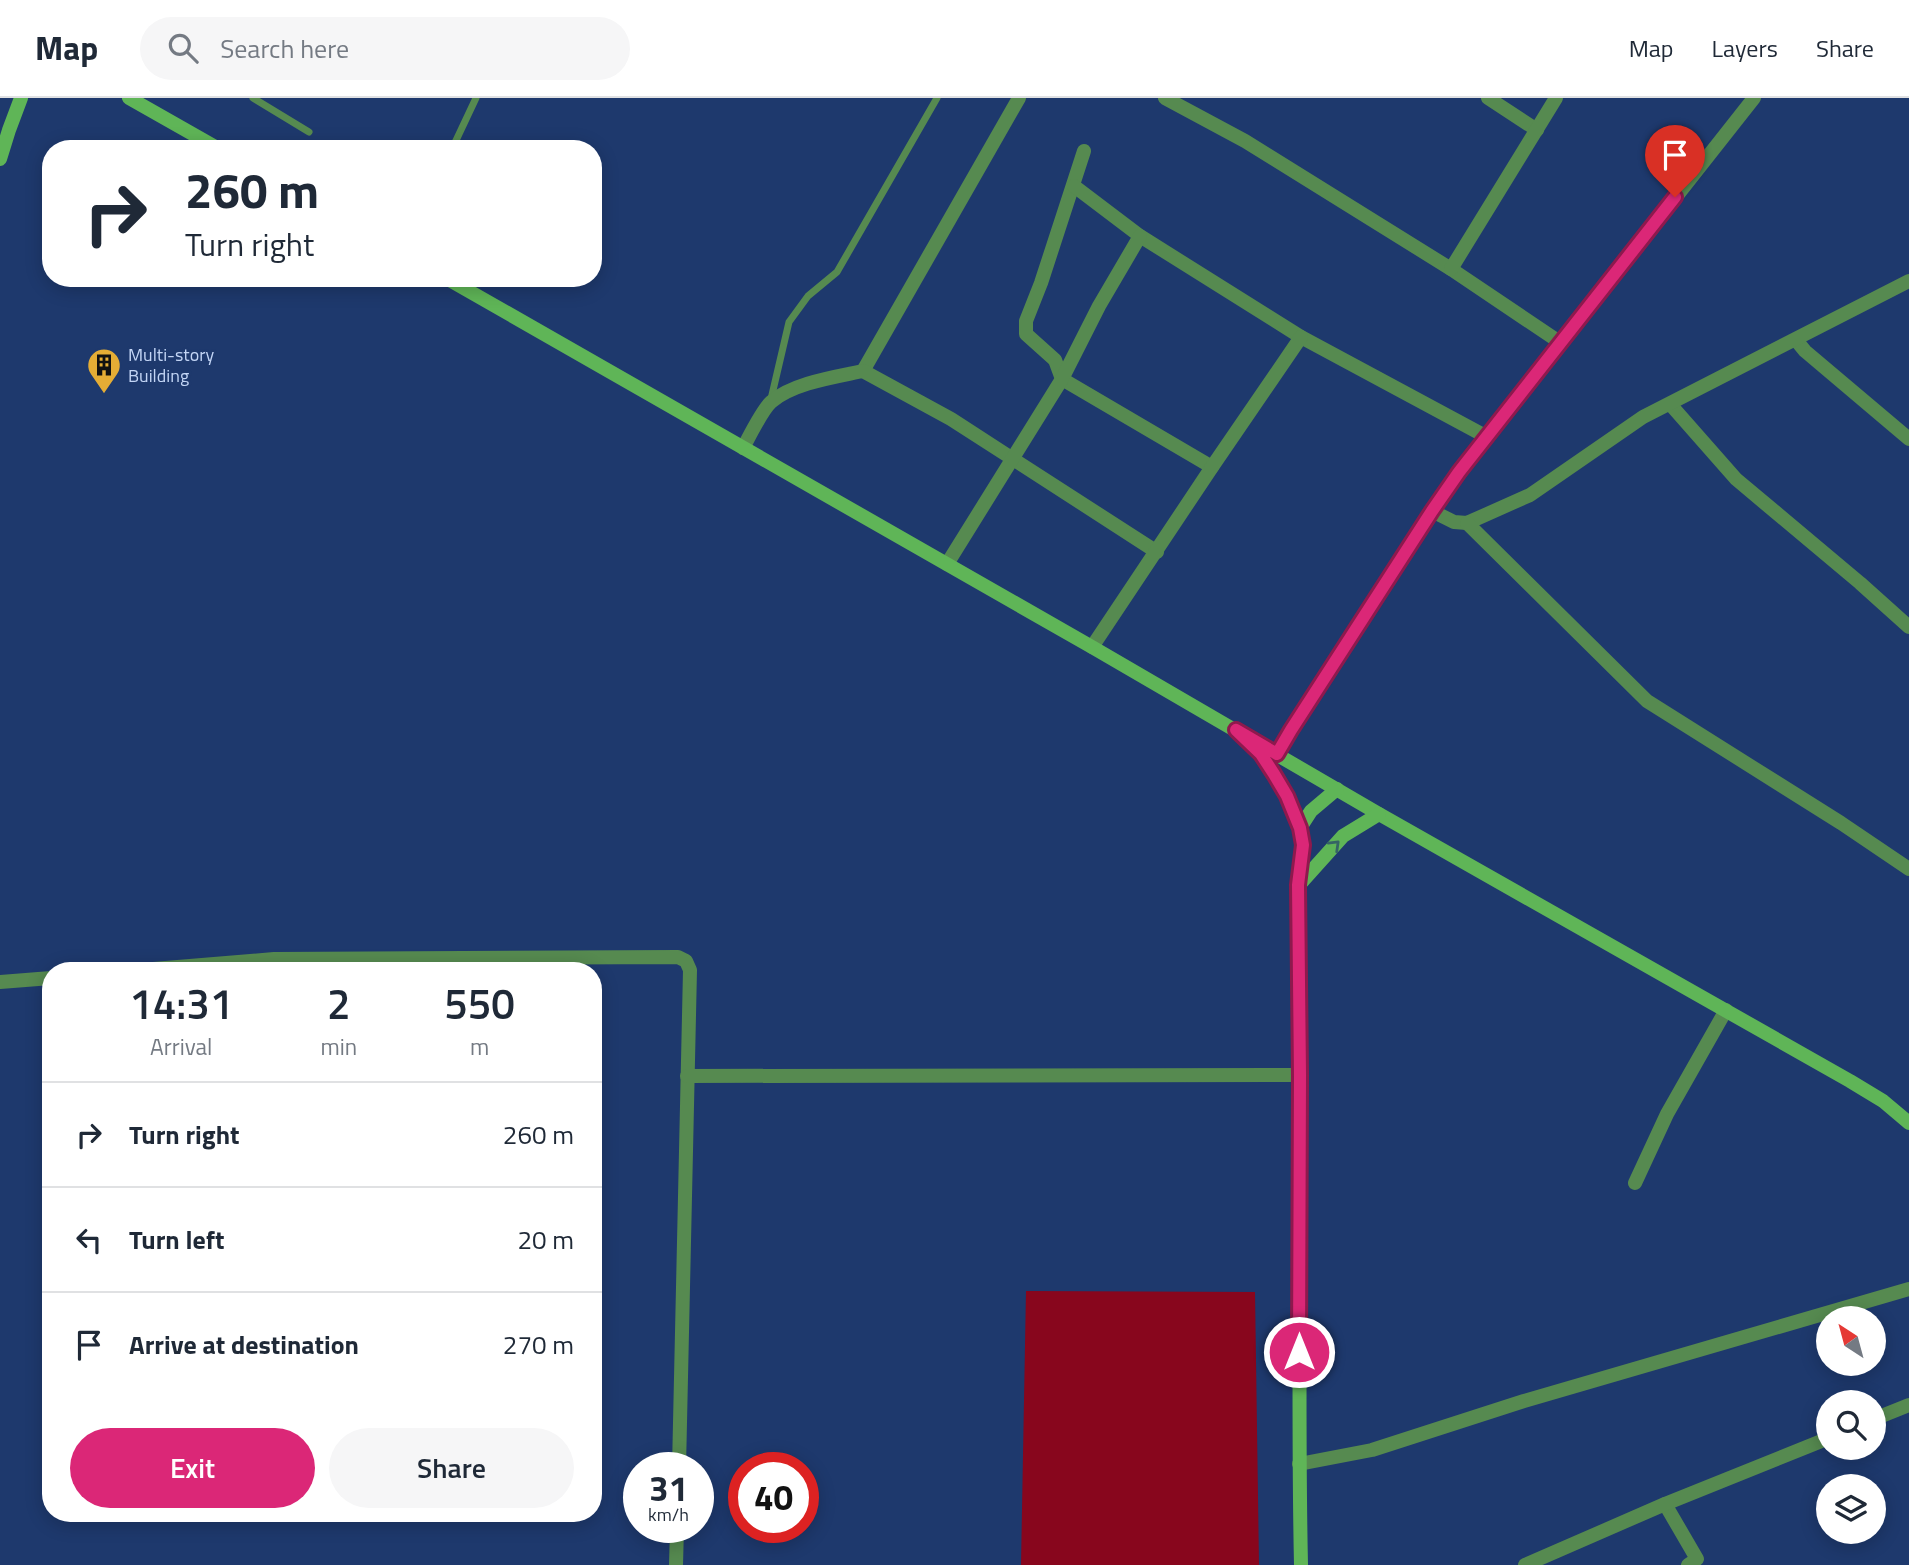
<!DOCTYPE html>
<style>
:root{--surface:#fff;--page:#f6f6f7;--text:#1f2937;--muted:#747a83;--line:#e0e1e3;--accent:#db2777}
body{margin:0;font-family:"Titillium Web",sans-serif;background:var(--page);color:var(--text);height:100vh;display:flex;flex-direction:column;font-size:26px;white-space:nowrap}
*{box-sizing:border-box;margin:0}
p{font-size:23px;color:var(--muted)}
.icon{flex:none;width:38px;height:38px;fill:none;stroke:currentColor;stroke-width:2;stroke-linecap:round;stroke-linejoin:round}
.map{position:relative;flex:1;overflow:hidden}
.details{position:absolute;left:42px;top:864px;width:560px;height:560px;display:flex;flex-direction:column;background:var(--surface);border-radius:28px;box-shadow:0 4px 18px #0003}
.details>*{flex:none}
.top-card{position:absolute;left:42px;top:42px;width:560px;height:147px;border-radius:28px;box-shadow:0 4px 18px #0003;background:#fff;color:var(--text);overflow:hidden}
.needle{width:46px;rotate:324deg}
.buttons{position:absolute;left:1816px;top:1208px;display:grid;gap:14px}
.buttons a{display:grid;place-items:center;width:70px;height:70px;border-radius:50%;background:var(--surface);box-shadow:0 4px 18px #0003;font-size:35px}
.speed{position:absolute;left:623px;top:1354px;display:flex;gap:14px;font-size:35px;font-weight:700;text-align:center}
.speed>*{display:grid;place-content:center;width:91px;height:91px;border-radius:50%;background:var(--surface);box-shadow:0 4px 18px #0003;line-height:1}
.speed small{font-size:18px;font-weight:400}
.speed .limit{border:10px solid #d22;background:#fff;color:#111}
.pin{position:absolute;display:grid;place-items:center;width:60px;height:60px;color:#fff;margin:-72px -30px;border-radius:50% 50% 50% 0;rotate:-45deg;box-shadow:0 0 7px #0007}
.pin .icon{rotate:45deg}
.me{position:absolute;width:77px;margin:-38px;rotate:0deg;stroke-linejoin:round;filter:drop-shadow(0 0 5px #0008)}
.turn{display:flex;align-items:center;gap:24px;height:147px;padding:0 28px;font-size:32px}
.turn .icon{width:91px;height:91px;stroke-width:2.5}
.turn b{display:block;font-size:49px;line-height:60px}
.eta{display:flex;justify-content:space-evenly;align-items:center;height:119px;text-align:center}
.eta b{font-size:42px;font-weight:600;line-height:49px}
.button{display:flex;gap:14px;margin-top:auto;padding:14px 28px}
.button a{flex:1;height:80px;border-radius:42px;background:var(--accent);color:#fff;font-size:28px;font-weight:600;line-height:80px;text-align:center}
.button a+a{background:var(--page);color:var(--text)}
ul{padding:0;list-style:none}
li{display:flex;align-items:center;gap:21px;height:105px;padding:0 28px;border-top:2px solid var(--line)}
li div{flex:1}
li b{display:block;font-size:26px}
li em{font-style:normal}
header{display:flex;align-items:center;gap:42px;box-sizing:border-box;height:98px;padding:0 35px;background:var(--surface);border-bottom:2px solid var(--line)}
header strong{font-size:33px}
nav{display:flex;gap:38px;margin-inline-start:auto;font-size:24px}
.search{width:490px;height:63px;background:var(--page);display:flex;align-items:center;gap:18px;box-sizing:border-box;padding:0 24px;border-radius:38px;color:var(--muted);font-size:26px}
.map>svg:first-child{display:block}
</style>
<header>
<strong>Map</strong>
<div class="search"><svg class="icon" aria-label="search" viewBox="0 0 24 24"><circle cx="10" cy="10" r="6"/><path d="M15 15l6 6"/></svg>Search here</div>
<nav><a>Map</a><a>Layers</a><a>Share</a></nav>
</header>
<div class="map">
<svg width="1909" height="1467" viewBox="0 0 1909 1467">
<rect width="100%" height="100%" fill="#1e396d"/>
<polygon fill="#88061d" points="1026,1193 1255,1194 1259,1467 1021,1467"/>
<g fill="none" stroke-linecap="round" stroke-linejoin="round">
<g stroke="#568a50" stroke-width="7">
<polyline points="253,0 309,34"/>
<polyline points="452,51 476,0"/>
<polyline points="771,301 789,224 808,198 837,174 937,0"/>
</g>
<g stroke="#568a50" stroke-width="14">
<polyline points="1165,0 1245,43 1451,171 1561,245"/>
<polyline points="1488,0 1537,32"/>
<polyline points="1084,53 1041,185 1026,223 1026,236 1055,262 1062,281 1212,369"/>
<polyline points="1074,88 1140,138 1301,239 1487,339"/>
<polyline points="1451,171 1556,0"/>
<polyline points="1796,242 1805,253 1909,341"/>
<polyline points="863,273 1019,0"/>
<polyline points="1670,306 1736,381 1860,485 1909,529"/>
<path d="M 743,350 C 749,339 762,312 771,304 C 793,285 835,279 863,273 L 951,321 L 1157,454"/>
<polyline points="1432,413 1454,424 1467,425 1530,397 1643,319 1909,183"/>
<polyline points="1467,425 1647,603 1841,725 1909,771"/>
<polyline points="947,466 1062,281 1099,208 1140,138"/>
<polyline points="1092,549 1212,369 1301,239"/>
<polyline points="1277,656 1291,632 1432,413 1459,374 1754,0"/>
<polyline points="129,873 274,861 678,859 686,863 690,872 679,1370"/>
<polyline points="0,884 51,880"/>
<polyline points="687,978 1300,977"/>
<polyline points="1635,1085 1667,1016 1726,912"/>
<polyline points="1874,1321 1909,1307"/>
<polyline points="1299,1366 1372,1352 1524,1303 1909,1191"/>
<polyline points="1665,1406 1697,1461 1688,1467"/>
<polyline points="676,1467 677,1430"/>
<polyline points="1525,1467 1665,1406 1829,1340"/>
</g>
<g stroke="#5fb557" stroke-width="14">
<polyline points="129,0 219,51"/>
<polyline points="0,61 9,32 21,0"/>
<polyline points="446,180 1092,549 1379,716 1850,983 1883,1003 1909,1025"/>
<path d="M 1251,647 C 1274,668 1298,712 1303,743 C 1305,758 1299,775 1299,790 C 1298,833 1299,875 1300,917 C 1302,1101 1297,1284 1301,1467"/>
<polyline points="1300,730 1311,713 1337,691"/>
<polyline points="1299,787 1343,738 1379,716"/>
</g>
</g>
<defs><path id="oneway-chevron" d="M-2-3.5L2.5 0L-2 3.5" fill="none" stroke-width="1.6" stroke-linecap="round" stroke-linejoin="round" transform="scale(1.75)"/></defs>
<use stroke="#356465" href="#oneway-chevron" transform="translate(1335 747) rotate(-44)"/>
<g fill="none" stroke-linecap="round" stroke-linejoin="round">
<g stroke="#8e194d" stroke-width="18">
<polyline id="route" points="1299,1254 1300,977 1298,787 1303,747 1300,730 1287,698 1274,676 1261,656 1236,632 1277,656 1291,632 1432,413 1459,374 1675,99"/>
</g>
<use href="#route" stroke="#db2777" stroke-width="12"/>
</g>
<defs>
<g id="building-pin" transform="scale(1.75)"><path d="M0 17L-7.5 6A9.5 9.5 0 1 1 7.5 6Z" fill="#e5ad35" stroke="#1e396d"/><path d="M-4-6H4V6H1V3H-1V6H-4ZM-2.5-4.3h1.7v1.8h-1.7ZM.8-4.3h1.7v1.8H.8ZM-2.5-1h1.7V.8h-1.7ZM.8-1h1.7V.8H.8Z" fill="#111"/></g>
</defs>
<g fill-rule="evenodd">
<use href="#building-pin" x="104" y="267"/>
</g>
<g text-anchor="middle" stroke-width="5" stroke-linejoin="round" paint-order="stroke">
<g font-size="18" fill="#c3d5f5" stroke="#1e396d" text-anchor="start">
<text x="128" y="263">Multi-story<tspan x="128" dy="21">Building</tspan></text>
</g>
</g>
</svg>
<div class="buttons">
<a><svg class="needle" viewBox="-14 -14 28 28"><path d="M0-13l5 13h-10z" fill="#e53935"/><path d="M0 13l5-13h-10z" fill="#747a83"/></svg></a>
<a><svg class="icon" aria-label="search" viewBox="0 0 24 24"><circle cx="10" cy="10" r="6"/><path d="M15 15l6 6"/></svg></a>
<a><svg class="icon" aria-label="layers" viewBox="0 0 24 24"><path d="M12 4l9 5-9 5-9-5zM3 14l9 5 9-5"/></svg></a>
</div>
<div class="speed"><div>31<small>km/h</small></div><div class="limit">40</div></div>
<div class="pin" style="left:1675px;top:99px;background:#d93025"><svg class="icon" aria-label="arrive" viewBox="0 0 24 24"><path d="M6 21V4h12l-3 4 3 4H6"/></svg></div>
<svg class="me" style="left:1299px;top:1254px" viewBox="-20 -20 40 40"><circle r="17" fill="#db2777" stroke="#fff" stroke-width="3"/><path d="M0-11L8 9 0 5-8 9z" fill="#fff"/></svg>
<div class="top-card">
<div class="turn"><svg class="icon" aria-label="right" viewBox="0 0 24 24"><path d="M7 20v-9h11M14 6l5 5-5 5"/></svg><div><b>260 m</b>Turn right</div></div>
</div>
<section class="details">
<div class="eta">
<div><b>14:31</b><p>Arrival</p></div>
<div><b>2</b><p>min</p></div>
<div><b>550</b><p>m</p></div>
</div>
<ul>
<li><svg class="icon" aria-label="right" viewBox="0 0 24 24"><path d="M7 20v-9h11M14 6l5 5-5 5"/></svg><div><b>Turn right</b></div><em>260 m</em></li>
<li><svg class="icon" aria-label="left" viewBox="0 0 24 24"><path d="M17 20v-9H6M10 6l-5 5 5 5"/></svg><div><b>Turn left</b></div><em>20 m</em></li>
<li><svg class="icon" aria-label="arrive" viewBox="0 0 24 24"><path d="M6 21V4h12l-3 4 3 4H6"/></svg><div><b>Arrive at destination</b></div><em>270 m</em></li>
</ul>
<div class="button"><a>Exit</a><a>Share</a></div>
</section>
</div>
